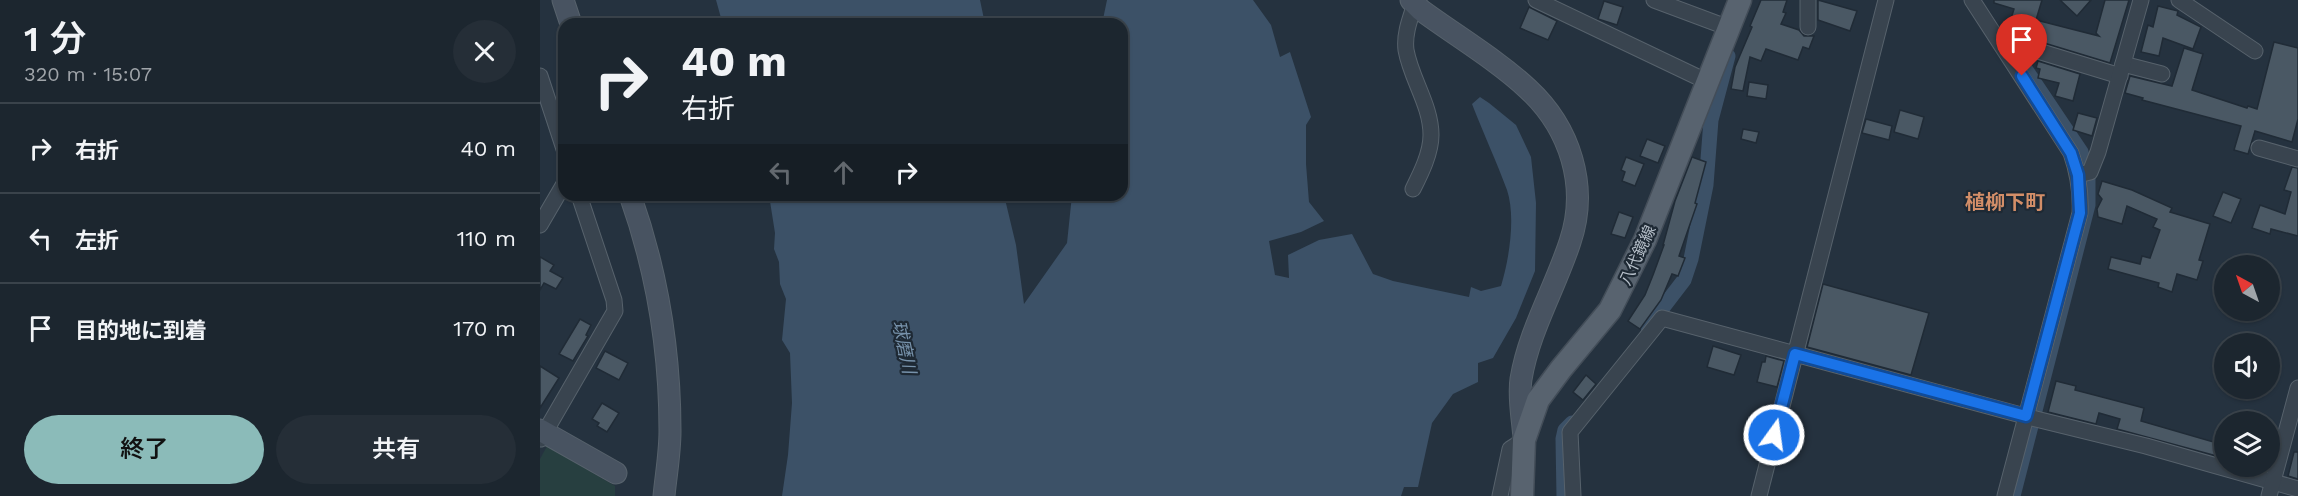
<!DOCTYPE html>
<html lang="ja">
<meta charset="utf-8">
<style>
:root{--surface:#1c262f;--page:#252e37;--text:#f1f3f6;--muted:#a0a5aa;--line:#3a434b;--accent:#8bbbb9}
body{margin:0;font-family:"Work Sans","Noto Sans JP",sans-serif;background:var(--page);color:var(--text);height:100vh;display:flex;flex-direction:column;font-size:22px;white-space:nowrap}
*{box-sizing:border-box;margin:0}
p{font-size:20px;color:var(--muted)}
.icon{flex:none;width:33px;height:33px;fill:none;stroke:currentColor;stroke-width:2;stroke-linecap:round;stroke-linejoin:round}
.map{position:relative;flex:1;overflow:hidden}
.side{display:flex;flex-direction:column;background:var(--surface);width:540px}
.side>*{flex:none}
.hud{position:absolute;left:18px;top:18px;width:570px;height:183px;border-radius:18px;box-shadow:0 2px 4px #0004,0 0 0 2px var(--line);background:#1c262f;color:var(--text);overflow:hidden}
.needle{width:39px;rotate:320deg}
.tools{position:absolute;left:1674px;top:255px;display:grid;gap:12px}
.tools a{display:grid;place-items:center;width:66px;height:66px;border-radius:50%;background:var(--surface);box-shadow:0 2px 4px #0004,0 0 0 2px var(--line);font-size:30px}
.pin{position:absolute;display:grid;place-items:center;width:51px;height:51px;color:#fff;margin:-62px -26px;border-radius:50% 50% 50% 0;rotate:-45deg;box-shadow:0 0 6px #0007}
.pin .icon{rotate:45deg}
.me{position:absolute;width:66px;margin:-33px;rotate:14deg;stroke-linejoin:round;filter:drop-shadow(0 0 4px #0008)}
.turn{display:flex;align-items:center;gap:21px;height:126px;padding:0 24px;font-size:27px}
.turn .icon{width:78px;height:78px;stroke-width:2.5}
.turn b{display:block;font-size:42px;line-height:51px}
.lanes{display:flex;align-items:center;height:57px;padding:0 24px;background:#0003;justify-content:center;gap:30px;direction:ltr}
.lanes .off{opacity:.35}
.round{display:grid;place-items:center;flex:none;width:63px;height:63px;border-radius:32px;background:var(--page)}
.head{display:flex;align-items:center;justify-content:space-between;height:102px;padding:0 24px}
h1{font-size:36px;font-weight:600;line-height:45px}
.primary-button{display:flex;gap:12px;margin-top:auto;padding:12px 24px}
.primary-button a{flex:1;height:69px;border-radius:36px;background:var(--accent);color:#111;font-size:24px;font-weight:600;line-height:69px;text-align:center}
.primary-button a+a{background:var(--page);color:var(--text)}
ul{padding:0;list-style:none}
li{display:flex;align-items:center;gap:18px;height:90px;padding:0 24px;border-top:2px solid var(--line)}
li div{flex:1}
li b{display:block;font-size:22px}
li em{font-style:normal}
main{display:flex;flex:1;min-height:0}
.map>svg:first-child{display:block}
</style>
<main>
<section class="side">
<div class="head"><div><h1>1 分</h1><p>320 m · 15:07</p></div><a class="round"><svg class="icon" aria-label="close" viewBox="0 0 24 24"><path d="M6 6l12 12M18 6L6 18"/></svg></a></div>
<ul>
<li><svg class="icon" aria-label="right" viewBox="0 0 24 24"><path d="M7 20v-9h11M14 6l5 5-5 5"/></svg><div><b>右折</b></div><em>40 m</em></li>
<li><svg class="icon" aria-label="left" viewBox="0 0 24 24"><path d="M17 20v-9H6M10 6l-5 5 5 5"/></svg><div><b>左折</b></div><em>110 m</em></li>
<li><svg class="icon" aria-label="arrive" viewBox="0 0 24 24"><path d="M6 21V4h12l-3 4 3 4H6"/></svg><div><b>目的地に到着</b></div><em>170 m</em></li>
</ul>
<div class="primary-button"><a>終了</a><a>共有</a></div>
</section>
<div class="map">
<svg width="1758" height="496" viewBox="0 0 1758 496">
<rect width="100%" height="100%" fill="#25323f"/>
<polygon fill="#273f40" points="7,446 75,486 75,496 0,496 0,459"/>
<g fill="#3c5167">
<polygon points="176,0 440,0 445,24 180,24 181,18"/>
<path d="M 567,0 L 713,0 L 731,25 L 740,57 L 750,52 L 771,117 L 766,125 L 766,164 L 769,202 L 784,221 L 761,232 L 729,241 L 735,275 L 749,278 L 748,255 L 779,240 L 812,234 L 833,274 L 853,281 L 929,297 L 931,287 L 941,291 L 961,286 C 969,260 976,217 967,190 C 957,163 943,132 932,104 L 940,97 L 949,103 L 976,125 L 991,157 L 996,203 L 995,271 L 976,318 L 953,358 L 938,363 L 938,382 L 913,394 L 892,423 L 878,487 L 864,487 L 861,496 L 242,496 L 248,455 L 252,403 L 250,353 L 242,340 L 246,299 L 240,284 L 239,262 L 234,249 L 235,233 L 229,195 L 464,195 L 476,245 L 484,304 L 527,243 L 532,195 L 582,195 L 582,24 L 562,24 Z"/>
</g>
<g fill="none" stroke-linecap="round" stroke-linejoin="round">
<g stroke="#3c5167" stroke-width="15">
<polyline points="1108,327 1144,280 1151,259 1166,185 1171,120 1188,56"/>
<polyline points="1024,496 1023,439 1025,430 1032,423"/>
<polyline points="1473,496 1548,205 1548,179 1541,152 1484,67"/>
</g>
</g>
<g fill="#4a5864" stroke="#202b36" stroke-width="1.5">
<polygon points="1221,0 1247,0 1243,12 1246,13 1241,24 1259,30 1264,36 1274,36 1269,49 1263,47 1258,60 1226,49 1221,61 1210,57 1203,91 1191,89 1195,67 1212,27 1210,26"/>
<polygon points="1278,0 1317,11 1310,31 1278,20"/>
<polygon points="1454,0 1502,0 1496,20 1559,36 1556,33 1565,0 1589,0 1570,63 1501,42 1494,42 1495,41 1467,32 1474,9 1454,3"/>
<polygon points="1520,0 1551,0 1537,16"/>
<polygon points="1064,1 1083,7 1077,25 1058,19"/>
<polygon points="1618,6 1638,11 1637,15 1661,27 1653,49 1623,38 1619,56 1601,52 1608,25 1613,27"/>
<polygon points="989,7 1017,21 1008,40 980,28"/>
<polygon points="1734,42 1758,48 1758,119 1752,142 1715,131 1708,154 1694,150 1701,126 1602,100 1603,98 1585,93 1590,76 1632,86 1644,48 1663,54 1652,90 1707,108 1708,106 1717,109"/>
<polygon points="1498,61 1540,74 1533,101 1515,96 1519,83 1498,78 1500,69 1496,68"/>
<polygon points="1209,82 1228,85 1226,99 1207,96"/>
<polygon points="1360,110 1384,117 1378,139 1354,132"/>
<polygon points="1538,113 1557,118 1552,136 1533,130"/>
<polygon points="1326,119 1352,126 1349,140 1322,133"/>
<polygon points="1203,129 1219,132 1216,143 1201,139"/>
<polygon points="1107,139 1125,146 1118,163 1100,156"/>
<polygon points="1086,157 1104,164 1095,186 1082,181 1085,172 1081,170"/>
<polygon points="1152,157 1166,162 1155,203 1157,204 1139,256 1145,258 1138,276 1132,274 1121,300 1100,329 1088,321 1105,295 1113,275 1124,245 1123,245 1135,201"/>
<polygon points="1752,167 1758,168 1758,236 1731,229 1730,234 1712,228 1720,205 1745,214 1751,192 1744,190"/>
<polygon points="1562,181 1592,190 1632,208 1630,212 1670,224 1659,260 1663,261 1657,280 1637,274 1632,292 1618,287 1619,283 1568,269 1571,257 1600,264 1602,256 1610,258 1620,230 1613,227 1617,219 1587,206 1582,224 1558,217 1557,209 1562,199 1558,194"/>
<polygon points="1683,192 1701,199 1691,223 1673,216"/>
<polygon points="1079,212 1093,217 1085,238 1071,234"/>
<polygon points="0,257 14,265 10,271 23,278 16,289 4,283 0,290"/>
<polygon points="1283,284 1389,313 1371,375 1267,347"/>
<polygon points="40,319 51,325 46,335 48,336 33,361 19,354"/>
<polygon points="1173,346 1201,355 1194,375 1167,367"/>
<polygon points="65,351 88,363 79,380 56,368"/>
<polygon points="1226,356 1244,361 1237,387 1217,382 1222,362 1225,362"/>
<polygon points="0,366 19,378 0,408"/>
<polygon points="1046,375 1056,384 1043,400 1033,392"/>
<polygon points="1516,381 1536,386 1535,390 1604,408 1601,421 1684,445 1684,458 1577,429 1580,419 1559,413 1556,424 1508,412"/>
<polygon points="62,403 79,413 67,432 57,426 59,423 52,419"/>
<polygon points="1754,452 1758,452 1758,479 1748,476"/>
</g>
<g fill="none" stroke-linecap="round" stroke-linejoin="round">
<g stroke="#57626c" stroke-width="17">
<g id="street">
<polyline points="996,0 1168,82"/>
<polyline points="1114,0 1189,28"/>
<path d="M 1432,0 L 1531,153 C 1538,173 1541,192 1540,213 L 1465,496"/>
<polyline points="1639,0 1715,51"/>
<polyline points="1268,27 1268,0"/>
<polyline points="1498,51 1580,76"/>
<polyline points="1583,64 1622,74"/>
<polyline points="0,76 24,149"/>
<polyline points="1719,148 1758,159"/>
<polyline points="1538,175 1550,172 1558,152 1601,0"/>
<path d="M 873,189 C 881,173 891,153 891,135 C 891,105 871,79 866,50 C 864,34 870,19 875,4"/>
<polyline points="0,225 24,184"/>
<polyline points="1,439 75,311 74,300 39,195"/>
<polyline points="960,496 970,449 984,440"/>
<polyline points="1033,496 1030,432 1122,318 1496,419 1606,446 1758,489"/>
<polyline points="1219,496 1346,0"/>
<polyline points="1729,496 1758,388"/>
</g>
</g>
<g stroke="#57626c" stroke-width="23">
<g id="secondary">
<polyline points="23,0 31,24"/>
<path d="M 871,0 L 881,10 C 915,35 957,60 988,89 C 1030,128 1049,186 1030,242 C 1015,288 989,331 981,379 C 978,398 983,420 984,439"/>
<path d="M 90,195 C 117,271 130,351 130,431 C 130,453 126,475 124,496"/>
<polyline points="0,430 76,473"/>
</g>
</g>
<g stroke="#434d58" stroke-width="25">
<polyline id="primary" points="982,496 984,440 998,400 1021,369 1070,310 1105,240 1200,0"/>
</g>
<use href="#street" stroke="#39444f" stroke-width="15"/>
<use href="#secondary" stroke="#485361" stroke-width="21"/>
<use href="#primary" stroke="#58636f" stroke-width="22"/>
</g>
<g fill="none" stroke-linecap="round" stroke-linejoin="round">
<g stroke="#114b97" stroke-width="15">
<polyline id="route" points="1234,435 1255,354 1486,416 1540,213 1538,175 1531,153 1482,76"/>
</g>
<use href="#route" stroke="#1a73e8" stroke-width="10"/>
</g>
<g text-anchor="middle" stroke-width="4.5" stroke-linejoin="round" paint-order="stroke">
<g font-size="16" fill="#b6bfc9" stroke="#1e2934">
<text transform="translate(1097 255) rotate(-65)" y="6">八代鏡線</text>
</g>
<g font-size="18" font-style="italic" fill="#7792ab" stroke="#1e2934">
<text transform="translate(364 347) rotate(78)" y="6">球磨川</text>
</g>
<g font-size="20" font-weight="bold" fill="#d38e68" stroke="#1e2934">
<text x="1465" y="209">植柳下町</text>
</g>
</g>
</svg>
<div class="tools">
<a><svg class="needle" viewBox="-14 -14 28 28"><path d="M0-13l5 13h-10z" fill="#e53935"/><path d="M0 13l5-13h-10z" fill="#a0a5aa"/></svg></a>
<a><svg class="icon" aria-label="sound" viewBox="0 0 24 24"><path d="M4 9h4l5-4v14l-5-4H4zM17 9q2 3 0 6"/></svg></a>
<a><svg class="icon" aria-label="layers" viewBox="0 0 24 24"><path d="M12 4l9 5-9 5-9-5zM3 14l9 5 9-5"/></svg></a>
</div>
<div class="pin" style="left:1482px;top:76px;background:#d93025"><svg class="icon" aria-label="arrive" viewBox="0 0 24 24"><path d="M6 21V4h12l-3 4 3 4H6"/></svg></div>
<svg class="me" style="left:1234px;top:435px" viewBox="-20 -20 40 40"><circle r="17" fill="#1a73e8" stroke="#fff" stroke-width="3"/><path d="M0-11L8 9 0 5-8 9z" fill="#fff"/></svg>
<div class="hud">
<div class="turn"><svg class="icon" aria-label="right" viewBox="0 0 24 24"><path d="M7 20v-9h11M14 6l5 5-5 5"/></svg><div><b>40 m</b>右折</div></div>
<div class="lanes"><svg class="icon off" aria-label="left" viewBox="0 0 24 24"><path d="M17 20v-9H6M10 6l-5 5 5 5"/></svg><svg class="icon off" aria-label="ahead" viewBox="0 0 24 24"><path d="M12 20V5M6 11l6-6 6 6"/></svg><svg class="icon" aria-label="right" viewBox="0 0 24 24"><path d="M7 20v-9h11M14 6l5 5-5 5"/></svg></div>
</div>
</div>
</main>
